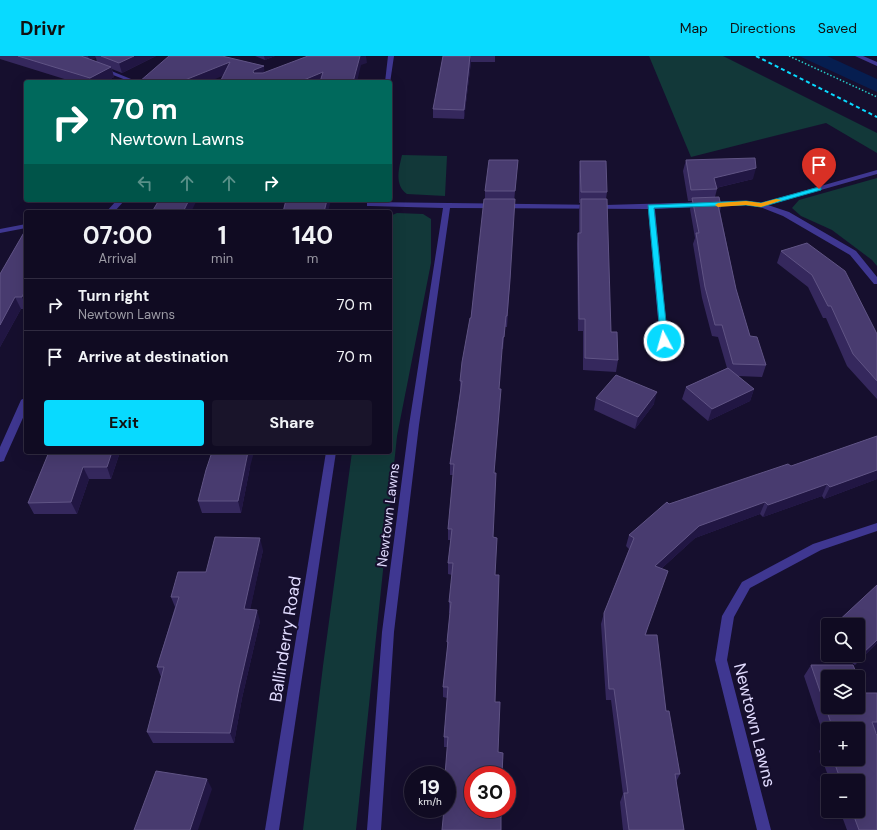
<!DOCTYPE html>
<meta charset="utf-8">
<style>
:root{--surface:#100b22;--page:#19142a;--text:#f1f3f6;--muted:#9c9ba5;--line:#302b40;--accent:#08daff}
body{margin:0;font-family:"DM Sans",sans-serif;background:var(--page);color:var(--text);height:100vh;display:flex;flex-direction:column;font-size:15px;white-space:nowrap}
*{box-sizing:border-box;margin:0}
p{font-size:13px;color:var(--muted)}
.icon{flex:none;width:22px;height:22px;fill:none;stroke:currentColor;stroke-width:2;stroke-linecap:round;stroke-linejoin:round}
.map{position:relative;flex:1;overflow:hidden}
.side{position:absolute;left:24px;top:154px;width:368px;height:244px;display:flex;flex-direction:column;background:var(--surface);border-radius:4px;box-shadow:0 4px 16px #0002,0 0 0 1px var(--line)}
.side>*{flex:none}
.banner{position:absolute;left:24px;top:24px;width:368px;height:122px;border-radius:4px;box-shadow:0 4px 16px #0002,0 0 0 1px var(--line);background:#00695c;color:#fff;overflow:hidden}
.buttons{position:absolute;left:821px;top:562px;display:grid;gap:8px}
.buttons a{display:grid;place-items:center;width:44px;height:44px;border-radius:4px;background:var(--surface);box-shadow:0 4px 16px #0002,0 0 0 1px var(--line);font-size:20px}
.speed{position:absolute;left:404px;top:710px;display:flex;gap:8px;font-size:20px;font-weight:700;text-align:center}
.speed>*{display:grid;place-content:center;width:52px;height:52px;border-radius:50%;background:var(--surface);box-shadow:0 4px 16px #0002,0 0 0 1px var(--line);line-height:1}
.speed small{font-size:10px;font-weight:400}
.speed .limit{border:6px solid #d22;background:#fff;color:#111}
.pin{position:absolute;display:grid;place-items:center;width:34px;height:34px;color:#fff;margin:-41px -17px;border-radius:50% 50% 50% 0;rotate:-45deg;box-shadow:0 0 4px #0007}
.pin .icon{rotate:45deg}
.me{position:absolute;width:44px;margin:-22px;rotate:354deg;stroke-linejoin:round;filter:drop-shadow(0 0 3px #0008)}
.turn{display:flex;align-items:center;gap:14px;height:84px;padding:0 20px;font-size:18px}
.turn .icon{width:52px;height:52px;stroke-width:2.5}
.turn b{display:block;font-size:28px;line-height:34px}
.lanes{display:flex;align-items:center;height:38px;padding:0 20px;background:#0003;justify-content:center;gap:20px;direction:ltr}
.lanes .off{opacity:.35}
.eta{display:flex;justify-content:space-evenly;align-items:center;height:68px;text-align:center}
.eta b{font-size:24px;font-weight:700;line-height:28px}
.button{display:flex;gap:8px;margin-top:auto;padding:8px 20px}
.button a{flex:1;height:46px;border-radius:4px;background:var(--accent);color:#111;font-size:16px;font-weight:700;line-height:46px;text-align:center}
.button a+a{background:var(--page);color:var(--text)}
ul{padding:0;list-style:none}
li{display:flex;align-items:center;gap:12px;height:52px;padding:0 20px;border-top:1px solid var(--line)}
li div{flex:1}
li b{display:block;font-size:15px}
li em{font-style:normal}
header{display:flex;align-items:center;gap:24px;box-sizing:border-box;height:56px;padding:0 20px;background:var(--accent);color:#111}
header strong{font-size:19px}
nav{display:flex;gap:22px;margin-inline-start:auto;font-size:14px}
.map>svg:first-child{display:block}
</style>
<header>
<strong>Drivr</strong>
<nav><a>Map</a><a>Directions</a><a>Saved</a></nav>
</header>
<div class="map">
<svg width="877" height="774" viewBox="0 0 877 774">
<rect width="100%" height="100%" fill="#160f2e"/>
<g fill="#123839">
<polygon points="649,0 723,0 877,77 877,97 826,67 691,101"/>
<path d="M 402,99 L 447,100 L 445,140 L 407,138 C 394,129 399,112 402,99 Z"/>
<polygon points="877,122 877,210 872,204 832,174 801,160 792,152 799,144"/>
<polygon points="397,157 423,158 431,163 431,207 397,380 356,774 303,774 323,610 352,396 390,396 390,160"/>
</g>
<polygon fill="#061e50" points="799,0 827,0 877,23 877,36"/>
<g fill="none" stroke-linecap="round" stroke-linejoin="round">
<polyline stroke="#26c9c7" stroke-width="1.5" stroke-dasharray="1.5 2" stroke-linecap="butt" points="789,0 877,41"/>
<g fill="#3f3791" fill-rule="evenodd">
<polygon points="388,0 394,0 390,27 390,26 385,26"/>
<polygon points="855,0 863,0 877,6 877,10"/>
<polygon points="100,12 104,12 131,23 126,24 100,14"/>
<polygon points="877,114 877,118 768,149 789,156 856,195 877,221 877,228 874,228 850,199 783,160 760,151 746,149 655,153 668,285 664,288 660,285 648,153 450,152 419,369 394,576 381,774 367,774 382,576 409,369 443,152 370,150 367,150 367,146 605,149 746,145 761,147"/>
<polygon points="117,144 125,144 114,156 106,156"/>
<polygon points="26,168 26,172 0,177 0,173"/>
<polygon points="26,341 26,355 5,402 4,405 0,406 0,391 21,344"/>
<polygon points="326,396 336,396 279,774 265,774"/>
<polygon points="877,467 877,475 821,494 750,532 734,561 727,604 771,774 757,774 715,604 722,560 742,526 813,488"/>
</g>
<polyline stroke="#08daff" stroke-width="2" stroke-dasharray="4 3" stroke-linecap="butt" points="756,0 877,61"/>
</g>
<g fill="#35285d" fill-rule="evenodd">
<path d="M 0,0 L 156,0 L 122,17 L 112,13 L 114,21 L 105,26 L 74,26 L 0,3 ZM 96,2 L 97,6 L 90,3 Z"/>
<polygon points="255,0 275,0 265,4"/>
<polygon points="443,0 495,0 495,6 471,6 464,63 433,62 433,53"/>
<polygon points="518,104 514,146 510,224 507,271 505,271 503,293 502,293 447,753 447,691 444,691 444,681 447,642 443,641 443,631 447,596 447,586 450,557 449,557 449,546 452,519 448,518 448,507 451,484 448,484 448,473 453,419 450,419 450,408 460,337 460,325 471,262 485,143 485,135"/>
<polygon points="686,104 753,123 716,132 717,133 715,141 721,150 720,155 736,233 750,280 766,309 762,321 738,320 754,333 750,345 708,365 682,343 686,331 727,312 718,281 712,280 702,242 693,188 695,182 690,153 692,145 688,145 683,115"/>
<polygon points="580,105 607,136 606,143 611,276 618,304 616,316 583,314 583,275 578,275 577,188 578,177 579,177 579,154 580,147 579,147 579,116"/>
<polygon points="26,173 26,253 21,253 0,291 0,218"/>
<polygon points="807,187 877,278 877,343 847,310 826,262 823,262 808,231 777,207 781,195"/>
<polygon points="596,342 654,348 635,373 594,354"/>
<polygon points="877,380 877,423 824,443 822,440 763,461 760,458 695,482 661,513 646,579 666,655 680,718 676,726 684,774 623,774 620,746 623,738 611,644 606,644 601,568 604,557 629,493 626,490 629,479 669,448 791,410"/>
<polygon points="49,396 118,396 119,399 111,423 89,423 77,458 34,458 28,447"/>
<polygon points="250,411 241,457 202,457 198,445"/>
<polygon points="263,494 250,553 260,565 242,642 234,687 153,687 147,676 161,621 157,611 175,551 171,541 206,516"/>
<polygon points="858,569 877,587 855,609 842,599 858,599"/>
<polygon points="828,576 828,588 823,584"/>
<path d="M 811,609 L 864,637 L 877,637 L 877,677 L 876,677 L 877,774 L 847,774 L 840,755 L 858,755 L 858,725 L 830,725 L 819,695 L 826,686 L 804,620 ZM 828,673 L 858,673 L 858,703 L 828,703 Z"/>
</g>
<g fill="#211643">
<polygon points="88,0 95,0 96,2 89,4"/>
<polygon points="134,0 156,0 122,17 119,7"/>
<polygon points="264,0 275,0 265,4"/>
<polygon points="360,0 366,0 367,7 361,9 357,26 353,26"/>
<polygon points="471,0 471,6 464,63 464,54"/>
<polygon points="230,6 232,16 208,26 180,26"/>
<polygon points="264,10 265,21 255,25 253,16 254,14"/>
<polygon points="111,11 114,21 105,26 91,26 90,22"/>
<polygon points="323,16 324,26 299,26"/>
<polygon points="756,112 753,123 711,133 714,122"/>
<polygon points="189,144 197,144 191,156 183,156"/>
<polygon points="327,144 331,144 328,156 324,156"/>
<polygon points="26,232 26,251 22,241"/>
<polygon points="15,241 21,253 0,291 0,269"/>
<polygon points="754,333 750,345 708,365 712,353"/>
<polygon points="657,336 654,348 635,373 638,361"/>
<polygon points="112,396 118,396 119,399 111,423 107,411"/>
<polygon points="248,396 254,396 250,411 241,457 238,445"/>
<polygon points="83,411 89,423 77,458 71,446"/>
<polygon points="877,414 877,423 824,443 830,431"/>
<polygon points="827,428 822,440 763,461 768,449"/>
<polygon points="765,446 760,458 695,482 651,522 655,510 699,470"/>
<polygon points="260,482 263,494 248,564 244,553"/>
<polygon points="257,554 260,565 242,642 234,687 230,677 239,632"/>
<polygon points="877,584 877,587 855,609 862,598"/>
<polygon points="207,723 212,733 198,774 190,774"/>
</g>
<g fill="#483b6f" stroke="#605485">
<polygon points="18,0 81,0 111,11 90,22"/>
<polygon points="101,0 134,0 119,7"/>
<polygon points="169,0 222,0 264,10 254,14 253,16 254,17 263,17 308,0 360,0 353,26 320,26 323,16 299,26 220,26 230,6 180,26 139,26"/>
<polygon points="443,0 470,0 464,54 433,53"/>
<polygon points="755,102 756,112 714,122 717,133 691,134 686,104"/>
<polygon points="489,104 518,104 515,135 485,135"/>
<polygon points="580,105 606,105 607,136 581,136"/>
<polygon points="719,141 721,150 718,149 736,233 750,280 757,281 766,309 733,308 722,269 715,269 705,231 696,177 699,177 692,142"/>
<polygon points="484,143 515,143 510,224 507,260 506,260 504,281 503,281 499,333 501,333 494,417 496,417 493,481 497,482 495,519 499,519 495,646 500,646 498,696 503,697 502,719 473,719 473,753 501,753 501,774 442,774 444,753 447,753 447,719 445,719 448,681 444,681 448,631 443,631 448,586 447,586 451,546 449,546 453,507 448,507 452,473 448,473 454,408 450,408 462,325 460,325 462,306 470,262 471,262"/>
<polygon points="581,143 607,143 611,276 617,276 618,304 585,302 585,263 579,263 578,177 581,177"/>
<polygon points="159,144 189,144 183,156 152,156"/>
<polygon points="286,144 327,144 324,156 283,156"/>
<polygon points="26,173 26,232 22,241 15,241 0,269 0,218"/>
<polygon points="807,187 845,215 877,278 877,325 853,298 831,250 828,250 812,219 781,195"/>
<polygon points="728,312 754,333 712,353 686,331"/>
<polygon points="616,319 657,336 638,361 596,342"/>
<polygon points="877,380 877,414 830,431 827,428 768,449 765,446 699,470 655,510 668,515 645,579 657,579 666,655 669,655 680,718 675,718 684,774 629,774 624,737 628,737 614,633 609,633 604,557 634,482 629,479 667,446 669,448 788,408 791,410"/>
<polygon points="49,396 112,396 107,411 83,411 71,446 28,447"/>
<polygon points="212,396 248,396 238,445 198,445 206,414"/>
<polygon points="215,481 260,482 244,553 257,554 239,632 230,677 147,676 164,611 157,611 179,541 171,541 178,516 206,516"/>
<polygon points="877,529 877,584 862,598 858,594 858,569 834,569"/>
<polygon points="811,609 853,609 858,621 828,621 828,651 858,651 858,621 864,637 877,637 877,666 872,666 877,680 877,774 859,774 852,755 858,755 858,725 841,725 833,703 858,703 858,673 833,673"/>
<polygon points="156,715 207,723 190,774 134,774"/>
</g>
<polygon fill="#08daff" stroke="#058ea6" points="819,131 821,131 821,134 761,151 746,149 654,152 668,285 664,287 661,287 648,149 746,145 761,147"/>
<polygon fill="#f59e0b" points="776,143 782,144 761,151 746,149 718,151 715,149 718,147 746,145 761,147"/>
<g text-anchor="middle" stroke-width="4" stroke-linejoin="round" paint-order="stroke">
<g font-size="14" fill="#e2dcff" stroke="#160f2e">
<text transform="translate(388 459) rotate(-83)" y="5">Newtown Lawns</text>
</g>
<g font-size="17" fill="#e2dcff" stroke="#160f2e">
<text transform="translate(285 583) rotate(-81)" y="6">Ballinderry Road</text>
<text transform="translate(755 669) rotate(76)" y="6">Newtown Lawns</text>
</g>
</g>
</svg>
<div class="buttons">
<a><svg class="icon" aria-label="search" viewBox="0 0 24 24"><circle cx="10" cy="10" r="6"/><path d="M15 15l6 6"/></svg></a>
<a><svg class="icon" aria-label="layers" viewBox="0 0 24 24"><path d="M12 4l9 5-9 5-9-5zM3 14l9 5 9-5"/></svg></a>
<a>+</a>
<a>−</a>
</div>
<div class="speed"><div>19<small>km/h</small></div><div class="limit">30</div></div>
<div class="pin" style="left:819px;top:133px;background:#d93025"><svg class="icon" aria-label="arrive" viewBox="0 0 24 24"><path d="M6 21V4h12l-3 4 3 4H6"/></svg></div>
<svg class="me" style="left:664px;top:285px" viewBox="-20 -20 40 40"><circle r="17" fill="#08daff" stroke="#fff" stroke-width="3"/><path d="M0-11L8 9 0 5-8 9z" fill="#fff"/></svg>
<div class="banner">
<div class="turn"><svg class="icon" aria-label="right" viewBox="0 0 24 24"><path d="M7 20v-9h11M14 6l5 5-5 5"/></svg><div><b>70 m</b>Newtown Lawns</div></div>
<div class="lanes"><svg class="icon off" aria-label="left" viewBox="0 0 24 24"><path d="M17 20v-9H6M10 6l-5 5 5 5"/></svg><svg class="icon off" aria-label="ahead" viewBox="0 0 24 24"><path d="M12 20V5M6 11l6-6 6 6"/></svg><svg class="icon off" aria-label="ahead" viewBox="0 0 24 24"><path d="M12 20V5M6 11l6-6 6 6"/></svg><svg class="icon" aria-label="right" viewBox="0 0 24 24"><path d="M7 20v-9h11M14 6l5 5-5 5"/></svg></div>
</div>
<section class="side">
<div class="eta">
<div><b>07:00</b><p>Arrival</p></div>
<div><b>1</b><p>min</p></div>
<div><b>140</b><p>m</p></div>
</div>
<ul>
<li><svg class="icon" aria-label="right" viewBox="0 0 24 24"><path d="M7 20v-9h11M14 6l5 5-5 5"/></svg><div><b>Turn right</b><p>Newtown Lawns</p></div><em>70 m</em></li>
<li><svg class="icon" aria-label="arrive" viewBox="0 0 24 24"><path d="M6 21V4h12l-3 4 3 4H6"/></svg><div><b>Arrive at destination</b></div><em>70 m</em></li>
</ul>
<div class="button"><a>Exit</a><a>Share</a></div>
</section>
</div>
